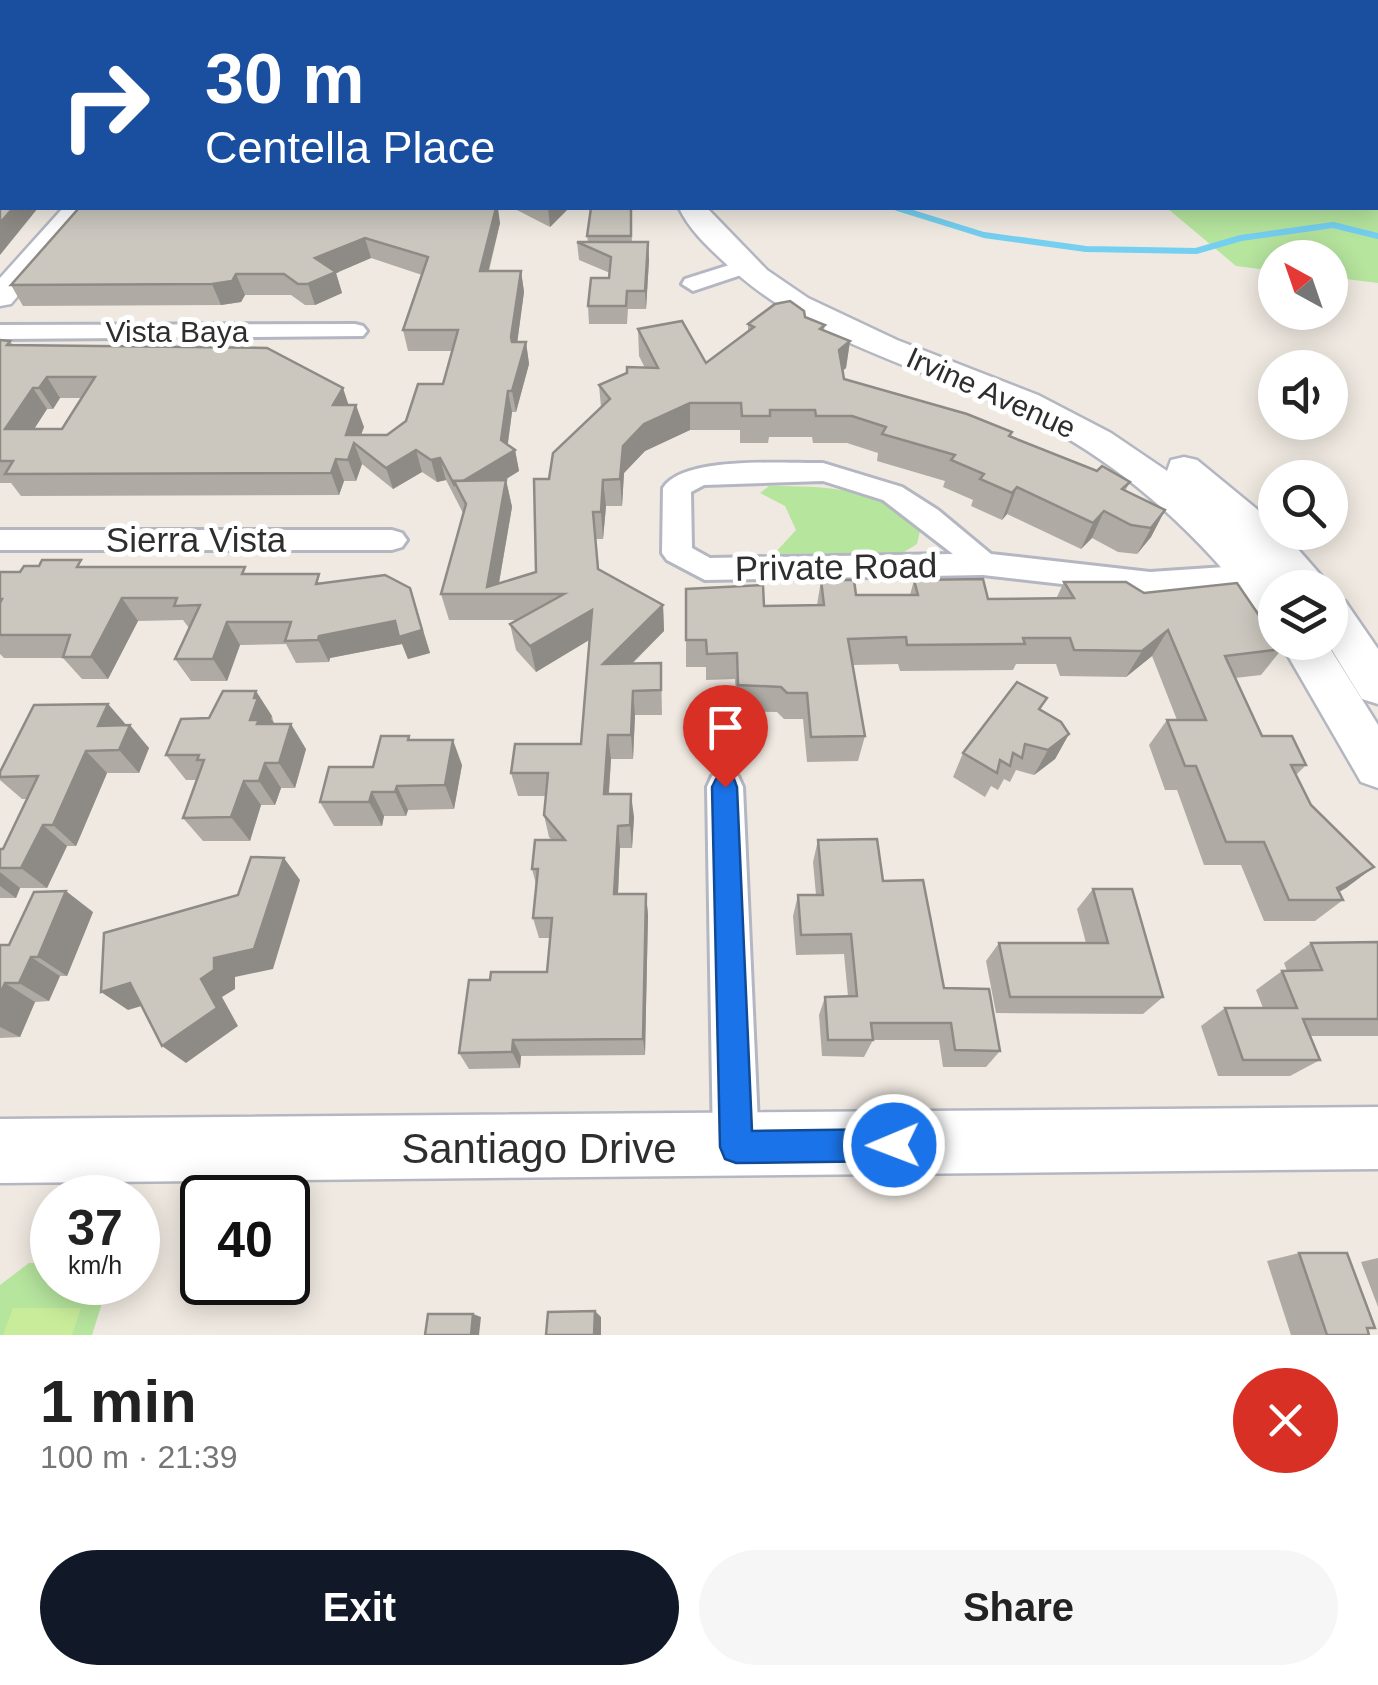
<!DOCTYPE html>
<meta charset="utf-8">
<style>
:root{--surface:#fff;--page:#f6f6f6;--text:#222;--muted:#767676;--accent:#111827}
body{margin:0;font-family:Arial,sans-serif;background:var(--page);color:var(--text);height:100vh;display:flex;flex-direction:column;font-size:38px;white-space:nowrap}
*{box-sizing:border-box;margin:0}
p{font-size:32px;color:var(--muted)}
.icon{flex:none;width:55px;height:55px;fill:none;stroke:currentColor;stroke-width:2;stroke-linecap:round;stroke-linejoin:round}
.map{position:relative;height:1335px;overflow:hidden}
.details{display:flex;flex-direction:column;background:var(--surface);flex:1}
.details>*{flex:none}
.top-card{position:absolute;left:0px;top:0px;width:1380px;height:210px;box-shadow:0 5px 25px #0003;background:#1a4fa0;color:#fff;overflow:hidden}
.needle{width:65px;rotate:320deg}
.buttons{position:absolute;left:1258px;top:240px;display:grid;gap:20px}
.buttons a{display:grid;place-items:center;width:90px;height:90px;border-radius:50%;background:var(--surface);box-shadow:0 5px 25px #0003;font-size:50px}
.speed{position:absolute;left:30px;top:1175px;display:flex;gap:20px;font-size:50px;font-weight:700;text-align:center}
.speed>*{display:grid;place-content:center;width:130px;height:130px;border-radius:50%;background:var(--surface);box-shadow:0 5px 25px #0003;line-height:1}
.speed small{font-size:25px;font-weight:400}
.speed .limit{border:5px solid #111;border-radius:15px;background:#fff;color:#111}
.pin{position:absolute;display:grid;place-items:center;width:85px;height:85px;color:#fff;margin:-102px -42px;border-radius:50% 50% 50% 0;rotate:-45deg;box-shadow:0 0 10px #0007}
.pin .icon{rotate:45deg}
.me{position:absolute;width:110px;margin:-55px;rotate:269deg;stroke-linejoin:round;filter:drop-shadow(0 0 8px #0008)}
.turn{display:flex;align-items:center;gap:35px;height:210px;padding:0 40px;font-size:45px}
.turn .icon{width:130px;height:130px;stroke-width:2.5}
.turn b{display:block;font-size:70px;line-height:85px}
.round{display:grid;place-items:center;flex:none;width:105px;height:105px;border-radius:52px;background:var(--page)}
.overview{display:flex;align-items:center;justify-content:space-between;height:170px;padding:0 40px}
h1{font-size:60px;font-weight:700;line-height:75px}
.button{display:flex;gap:20px;margin-top:auto;padding:20px 40px}
.button a{flex:1;height:115px;border-radius:60px;background:var(--accent);color:#fff;font-size:40px;font-weight:700;line-height:115px;text-align:center}
.button a+a{background:var(--page);color:var(--text)}
.map>svg:first-child{display:block}
</style>
<div class="map">
<svg width="1378" height="1335" viewBox="0 0 1378 1335">
<rect width="100%" height="100%" fill="#efe9e1"/>
<g fill="#b6e59e">
<polygon points="1378,20 1378,283 1330,277 1330,258 1275,258 1275,271 1236,266 1167,208 1378,208"/>
<path d="M 769,486 C 821,486 883,486 920,531 L 917,544 L 904,552 L 774,554 L 796,530 L 785,506 L 760,493 Z"/>
<polygon points="29,1263 52,1263 52,1282 103,1283 106,1290 92,1335 0,1335 0,1285"/>
</g>
<polygon fill="#c9ec9a" points="13,1308 81,1308 72,1335 3,1335"/>
<g fill="none" stroke-linecap="round" stroke-linejoin="round">
<polyline stroke="#75cff0" stroke-width="6" points="897,208 984,235 1086,249 1196,251 1241,238 1333,225 1378,236"/>
<g stroke="#b4b7c1" stroke-width="6">
<g id="street">
<polygon points="742,261 750,262 753,267 750,272 693,291 682,284 685,279"/>
<polygon points="355,324 363,326 367,331 363,336 0,339 0,325"/>
<path d="M 823,463 L 902,487 L 938,510 L 991,554 L 1150,572 L 1255,565 L 1266,568 L 1270,576 L 1266,584 L 1255,587 L 1150,594 L 983,575 L 705,580 L 667,560 L 662,553 L 663,488 C 684,455 786,464 823,463 ZM 823,481 L 883,500 L 953,554 L 710,558 L 692,548 L 691,492 L 704,485 Z"/>
<polygon points="0,530 392,530 402,533 407,540 402,547 392,550 0,550"/>
<polygon points="725,772 738,776 743,787 759,1147 752,1163 736,1170 720,1163 713,1147 707,787 712,776"/>
</g>
</g>
<g stroke="#b4b7c1" stroke-width="5">
<g id="secondary">
<polygon points="644,0 666,0 667,2 646,2"/>
<polygon points="63,208 92,208 11,304 0,306 0,278"/>
<path d="M 679,208 L 707,208 L 767,270 L 808,298 L 897,340 L 1038,395 L 1111,433 L 1167,471 L 1171,460 L 1184,457 L 1197,460 L 1275,524 L 1275,532 L 1283,532 L 1332,588 L 1330,592 L 1330,588 L 1275,588 L 1275,619 L 1260,614 C 1204,542 1138,478 1058,433 C 947,370 816,352 722,260 C 706,245 689,229 679,208 Z"/>
<polygon points="1330,596 1345,601 1378,649 1378,704 1362,699 1327,642 1330,642"/>
<polygon points="1280,642 1326,642 1378,725 1378,788 1361,782"/>
<polygon points="1378,1107 1378,1169 0,1183 0,1119"/>
</g>
</g>
<use href="#street" fill="#fff" fill-rule="evenodd"/>
<use href="#secondary" fill="#fff" fill-rule="evenodd"/>
</g>
<g fill="#afaba4" fill-rule="evenodd">
<polygon points="387,0 642,0 645,2 388,2"/>
<path d="M 79,208 L 500,223 L 489,271 L 521,271 L 524,292 L 517,342 L 526,342 L 529,364 L 516,412 L 512,412 L 508,444 L 515,450 L 519,471 L 505,480 L 506,480 L 512,507 L 499,583 L 536,572 L 549,479 L 601,407 L 599,385 L 645,368 L 639,356 L 638,329 L 706,363 L 748,332 L 748,324 L 805,317 L 825,325 L 824,330 L 850,341 L 846,368 L 842,371 L 844,379 L 1012,432 L 1011,436 L 1097,471 L 1130,482 L 1125,491 L 1165,510 L 1151,537 L 1137,554 L 1118,552 L 1092,538 L 1081,549 L 1007,514 L 1002,520 L 971,506 L 973,500 L 943,487 L 945,481 L 877,461 L 878,453 L 847,443 L 813,443 L 812,437 L 769,437 L 768,443 L 740,443 L 740,430 L 690,430 L 645,451 L 624,473 L 622,506 L 606,506 L 603,539 L 596,539 L 599,569 L 663,605 L 664,631 L 632,664 L 661,663 L 662,715 L 635,715 L 633,759 L 611,759 L 609,794 L 634,817 L 632,848 L 620,848 L 618,894 L 646,894 L 648,915 L 645,1055 L 521,1056 L 520,1068 L 469,1069 L 459,1053 L 490,980 L 547,972 L 550,938 L 539,938 L 533,918 L 536,884 L 532,869 L 552,840 L 549,837 L 544,815 L 546,796 L 518,796 L 511,773 L 581,744 L 590,639 L 536,672 L 516,650 L 510,624 L 518,620 L 449,620 L 441,594 L 463,513 L 446,480 L 437,482 L 422,472 L 393,489 L 362,464 L 356,481 L 344,481 L 339,495 L 21,496 L 11,483 L 0,483 L 0,340 L 10,341 L 13,345 L 349,405 L 364,427 L 361,435 L 387,435 L 406,421 L 443,384 L 452,351 L 408,351 L 403,330 L 422,275 L 371,258 L 336,273 L 342,293 L 315,305 L 305,305 L 291,295 L 245,295 L 241,302 L 221,305 L 23,306 L 11,285 ZM 60,398 L 82,398 L 62,429 L 34,429 L 47,409 L 53,409 Z"/>
<polygon points="513,208 569,208 550,227"/>
<polygon points="631,208 632,242 648,242 649,260 646,309 628,309 627,324 589,324 588,306 609,278 610,273 579,260 577,242 588,242 587,236"/>
<polygon points="86,567 249,574 323,583 417,610 430,653 408,659 402,644 330,658 329,662 296,663 286,644 240,645 227,681 191,681 175,659 189,628 183,620 138,621 108,679 82,679 63,658 4,658 0,654 0,572"/>
<polygon points="821,580 856,595 910,595 914,580 988,599 1056,599 1064,582 1144,593 1282,649 1261,675 1235,678 1262,736 1306,765 1296,775 1311,805 1374,867 1339,892 1343,900 1315,921 1264,921 1241,865 1204,865 1177,790 1165,790 1149,745 1167,720 1177,720 1152,656 1126,677 1060,676 1056,664 1016,664 1013,670 900,671 898,664 853,665 865,736 858,761 807,762 803,719 784,719 777,712 737,711 735,679 706,680 706,667 686,667 686,589 764,606 817,605"/>
<polygon points="1047,698 1040,710 1069,734 1055,759 1034,775 1016,770 1010,782 1004,779 998,790 991,786 985,797 953,777 963,753"/>
<polygon points="108,704 126,725 149,748 139,773 107,773 76,846 67,846 47,888 20,888 16,898 0,898 0,849 3,849 27,799 22,799 0,780 0,772"/>
<polygon points="272,716 274,724 306,749 295,788 281,788 275,805 261,805 250,841 203,841 183,818 197,780 186,780 166,755"/>
<polygon points="411,740 462,765 454,809 408,810 406,816 384,816 382,826 334,826 320,802"/>
<polygon points="818,840 883,881 944,988 1000,1051 986,1067 943,1067 939,1040 873,1040 864,1057 822,1056 819,1015 825,997 848,996 844,954 796,955 793,916 798,895 816,895 813,862"/>
<polygon points="1093,889 1163,997 1143,1014 996,1013 986,961 999,943 1086,943 1077,909"/>
<polygon points="93,912 67,976 60,976 49,1001 35,1002 20,1037 0,1038 0,945 9,945"/>
<polygon points="1378,942 1378,1036 1310,1036 1320,1060 1290,1076 1218,1076 1201,1026 1225,1008 1263,1008 1256,990 1282,971 1287,971 1284,963 1311,943"/>
<polygon points="1299,1253 1367,1328 1369,1335 1291,1335 1267,1261"/>
<polygon points="1378,1258 1378,1307 1361,1262"/>
</g>
<g fill="#8e8b86">
<polygon points="201,0 218,0 219,2 199,2"/>
<polygon points="2,62 2,82 0,84 0,63"/>
<polygon points="13,208 38,208 0,255 0,223"/>
<polygon points="496,208 498,208 500,223 483,292 480,271"/>
<polygon points="548,208 569,208 550,227"/>
<polygon points="365,238 371,258 336,273 342,293 315,305 308,284 315,258"/>
<polygon points="648,242 649,260 646,309 645,291"/>
<polygon points="521,271 524,292 515,359 511,337"/>
<polygon points="236,274 245,295 241,302 221,305 212,284"/>
<polygon points="850,341 846,368 835,377 839,350"/>
<polygon points="526,342 529,364 516,412 512,391"/>
<polygon points="47,377 60,398 53,409 39,388"/>
<polygon points="33,388 47,409 20,451 5,429"/>
<polygon points="343,388 350,409 333,405"/>
<polygon points="508,391 512,412 506,455 515,450 519,471 466,504 456,486 501,440"/>
<polygon points="690,403 690,430 645,451 624,473 622,506 620,479 623,446 644,424"/>
<polygon points="356,405 364,427 357,445 354,443 362,464 356,481 348,460 346,435"/>
<polygon points="416,450 422,472 393,489 386,468"/>
<polygon points="440,458 446,480 437,482 431,460"/>
<polygon points="336,459 344,481 339,495 331,473"/>
<polygon points="506,480 512,507 497,594 487,587"/>
<polygon points="603,480 606,506 603,539 601,512"/>
<polygon points="1017,487 1007,514 1002,520 1012,493"/>
<polygon points="1165,510 1151,537 1137,554 1151,528"/>
<polygon points="1104,511 1092,538 1081,549 1093,523"/>
<polygon points="410,588 430,653 408,659 402,644 330,658 329,662 318,640 319,636"/>
<polygon points="122,598 138,621 108,679 91,657"/>
<polygon points="663,605 664,631 606,689 603,664"/>
<polygon points="592,610 596,636 536,672 530,646"/>
<polygon points="227,622 240,645 227,681 213,659"/>
<polygon points="1168,630 1152,656 1126,677 1142,651"/>
<polygon points="256,691 272,716 271,719 274,723 269,737 250,720"/>
<polygon points="633,691 635,715 633,759 631,735"/>
<polygon points="108,704 128,727 98,726"/>
<polygon points="291,724 306,749 295,788 279,763"/>
<polygon points="130,725 149,748 139,773 119,750"/>
<polygon points="1069,734 1055,759 1034,775 1048,750"/>
<polygon points="608,735 611,759 607,817 604,794"/>
<polygon points="453,740 462,765 454,809 445,785"/>
<polygon points="86,751 107,773 76,846 53,825"/>
<polygon points="265,763 281,788 275,805 259,781"/>
<polygon points="244,781 261,805 250,841 231,817"/>
<polygon points="397,786 408,810 406,816 395,792"/>
<polygon points="372,792 384,816 382,826 369,802"/>
<polygon points="631,794 634,817 632,848 630,825"/>
<polygon points="43,825 67,846 47,888 21,868"/>
<polygon points="618,826 620,848 617,915 614,894"/>
<polygon points="284,858 300,880 273,969 235,977 235,989 222,997 238,1026 186,1063 162,1046 214,958"/>
<polygon points="1374,867 1346,888 1325,900 1337,888"/>
<polygon points="0,872 20,888 16,898 0,886"/>
<polygon points="66,891 93,912 67,976 38,957"/>
<polygon points="646,894 648,915 645,1055 643,1039"/>
<polygon points="31,957 60,976 49,1001 19,983"/>
<polygon points="5,983 35,1002 20,1037 0,1027 0,994"/>
<polygon points="130,983 155,1002 128,1010 101,992"/>
<polygon points="513,1040 521,1056 520,1068 512,1052"/>
<polygon points="595,1311 601,1317 601,1335 594,1335"/>
<polygon points="473,1314 481,1317 479,1335 471,1335"/>
</g>
<g fill="#cbc7bf" stroke="#8e8b86" stroke-width="2.5" fill-rule="evenodd">
<polygon points="0,0 201,0 199,2 2,2 2,62 0,63"/>
<polygon points="425,0 642,0 645,2 435,2"/>
<polygon points="2,111 2,208 13,208 0,223 0,114"/>
<path d="M 79,208 L 496,208 L 480,271 L 521,271 L 511,337 L 512,342 L 526,342 L 512,391 L 508,391 L 501,440 L 515,450 L 463,481 L 454,481 L 455,486 L 440,458 L 431,460 L 416,450 L 386,468 L 354,443 L 348,460 L 336,459 L 331,473 L 5,474 L 13,461 L 0,461 L 0,340 L 10,341 L 7,345 L 267,348 L 343,388 L 333,405 L 356,405 L 346,435 L 387,435 L 406,421 L 418,384 L 443,384 L 458,330 L 403,330 L 428,257 L 365,238 L 315,258 L 336,272 L 308,284 L 298,284 L 284,274 L 236,274 L 232,281 L 212,284 L 11,285 ZM 47,377 L 95,377 L 62,429 L 5,429 L 33,388 L 39,388 Z"/>
<polygon points="591,208 631,208 631,236 587,236"/>
<polygon points="577,242 648,242 645,291 627,291 626,306 588,306 591,278 609,278 611,257"/>
<polygon points="790,301 804,311 805,317 825,325 820,329 850,341 839,350 844,379 967,414 1012,432 1009,436 1097,471 1102,466 1130,482 1122,489 1165,510 1151,528 1131,525 1104,511 1093,523 1017,487 1012,493 980,479 984,474 951,460 955,455 882,434 886,427 852,416 816,416 815,410 770,410 770,416 742,416 741,403 690,403 644,424 623,446 620,479 603,480 601,512 593,512 598,569 663,605 603,664 661,663 661,690 633,691 631,735 608,735 604,794 631,794 630,825 618,826 614,894 646,894 643,1039 513,1040 512,1052 459,1053 469,980 490,980 491,972 547,972 552,918 533,918 538,869 532,869 535,840 565,840 544,815 548,773 511,773 515,744 581,744 592,610 530,646 510,624 564,594 441,594 466,504 454,481 506,480 487,587 536,572 534,479 549,479 553,453 610,399 599,385 627,373 627,367 658,368 638,329 682,321 706,363 754,327 748,324 775,304"/>
<polygon points="42,560 81,560 77,567 245,567 242,574 319,574 316,584 385,575 410,588 422,630 399,637 395,621 319,636 318,640 285,641 291,622 227,622 213,659 175,659 200,605 174,606 177,598 122,598 91,657 63,657 70,635 0,635 0,603 2,599 0,599 0,572 20,572 24,566 39,566"/>
<polygon points="983,579 988,599 1074,598 1064,582 1126,582 1144,593 1237,583 1275,639 1275,642 1278,642 1282,649 1225,656 1262,736 1292,736 1306,765 1291,765 1311,805 1374,867 1337,888 1343,900 1289,900 1264,842 1226,842 1196,766 1185,766 1167,720 1206,720 1168,630 1142,651 1074,650 1070,638 1023,638 1025,644 907,645 906,637 848,639 865,736 811,737 807,693 787,693 781,687 738,685 737,653 707,654 706,640 686,640 686,589 763,585 764,606 824,605 821,580 854,580 856,595 918,595 914,580"/>
<polygon points="1017,682 1047,698 1039,709 1061,722 1069,734 1048,750 1025,744 1022,758 1013,753 1010,766 1000,760 997,773 963,753"/>
<polygon points="223,691 256,691 254,698 258,698 250,720 259,720 257,724 291,724 279,763 265,763 259,781 244,781 231,817 183,818 204,760 197,760 199,755 166,755 181,719 209,718"/>
<polygon points="108,704 98,726 130,725 119,750 86,751 53,825 43,825 21,868 0,868 0,849 3,849 38,776 0,777 0,772 34,705"/>
<polygon points="381,736 409,736 408,740 453,740 445,785 397,786 395,792 372,792 369,802 320,802 329,767 373,767"/>
<polygon points="877,839 883,881 923,880 944,988 989,989 1000,1051 955,1050 951,1023 871,1023 873,1040 828,1040 825,997 857,996 851,934 801,935 798,895 823,895 818,840"/>
<polygon points="251,857 284,858 254,949 214,958 214,970 201,979 217,1008 162,1046 130,983 101,992 104,933 238,895"/>
<polygon points="1093,889 1132,889 1163,997 1010,997 999,943 1108,943"/>
<polygon points="66,891 38,957 31,957 19,983 5,983 0,994 0,945 9,945 34,892"/>
<polygon points="1378,942 1378,1019 1303,1019 1320,1060 1243,1060 1225,1008 1297,1008 1282,971 1322,970 1311,943"/>
<polygon points="1299,1253 1347,1253 1375,1328 1367,1328 1369,1335 1327,1335"/>
<polygon points="595,1311 594,1335 546,1335 548,1312"/>
<polygon points="428,1314 473,1314 471,1335 425,1335"/>
</g>
<polygon fill="#1a73e8" stroke="#114b97" stroke-width="2.5" points="725,776 734,779 737,787 752,1131 894,1129 905,1134 910,1145 905,1156 894,1161 736,1163 725,1159 720,1147 712,787 716,779"/>
<g text-anchor="middle" stroke-width="10" stroke-linejoin="round" paint-order="stroke">
<g font-size="30" fill="#2e2e2e" stroke="#fff">
<text x="177" y="342">Vista Baya</text>
<text transform="translate(991 393) rotate(24)" y="10">Irvine Avenue</text>
</g>
<g font-size="35" fill="#2e2e2e" stroke="#fff">
<text x="196" y="552">Sierra Vista</text>
<text transform="translate(836 567) rotate(-1)" y="12">Private Road</text>
</g>
<g font-size="42" fill="#2e2e2e" stroke="#fff">
<text x="539" y="1163">Santiago Drive</text>
</g>
</g>
</svg>
<div class="buttons">
<a><svg class="needle" viewBox="-14 -14 28 28"><path d="M0-13l5 13h-10z" fill="#e53935"/><path d="M0 13l5-13h-10z" fill="#767676"/></svg></a>
<a><svg class="icon" aria-label="sound" viewBox="0 0 24 24"><path d="M4 9h4l5-4v14l-5-4H4zM17 9q2 3 0 6"/></svg></a>
<a><svg class="icon" aria-label="search" viewBox="0 0 24 24"><circle cx="10" cy="10" r="6"/><path d="M15 15l6 6"/></svg></a>
<a><svg class="icon" aria-label="layers" viewBox="0 0 24 24"><path d="M12 4l9 5-9 5-9-5zM3 14l9 5 9-5"/></svg></a>
</div>
<div class="speed"><div>37<small>km/h</small></div><div class="limit">40</div></div>
<div class="pin" style="left:725px;top:787px;background:#d93025"><svg class="icon" aria-label="arrive" viewBox="0 0 24 24"><path d="M6 21V4h12l-3 4 3 4H6"/></svg></div>
<svg class="me" style="left:894px;top:1145px" viewBox="-20 -20 40 40"><circle r="17" fill="#1a73e8" stroke="#fff" stroke-width="3"/><path d="M0-11L8 9 0 5-8 9z" fill="#fff"/></svg>
<div class="top-card">
<div class="turn"><svg class="icon" aria-label="right" viewBox="0 0 24 24"><path d="M7 20v-9h11M14 6l5 5-5 5"/></svg><div><b>30 m</b>Centella Place</div></div>
</div>
</div>
<section class="details">
<div class="overview"><div><h1>1 min</h1><p>100 m · 21:39</p></div><a class="round" style="background:#d93025;color:#fff"><svg class="icon" aria-label="close" viewBox="0 0 24 24"><path d="M6 6l12 12M18 6L6 18"/></svg></a></div>
<div class="button"><a>Exit</a><a>Share</a></div>
</section>
